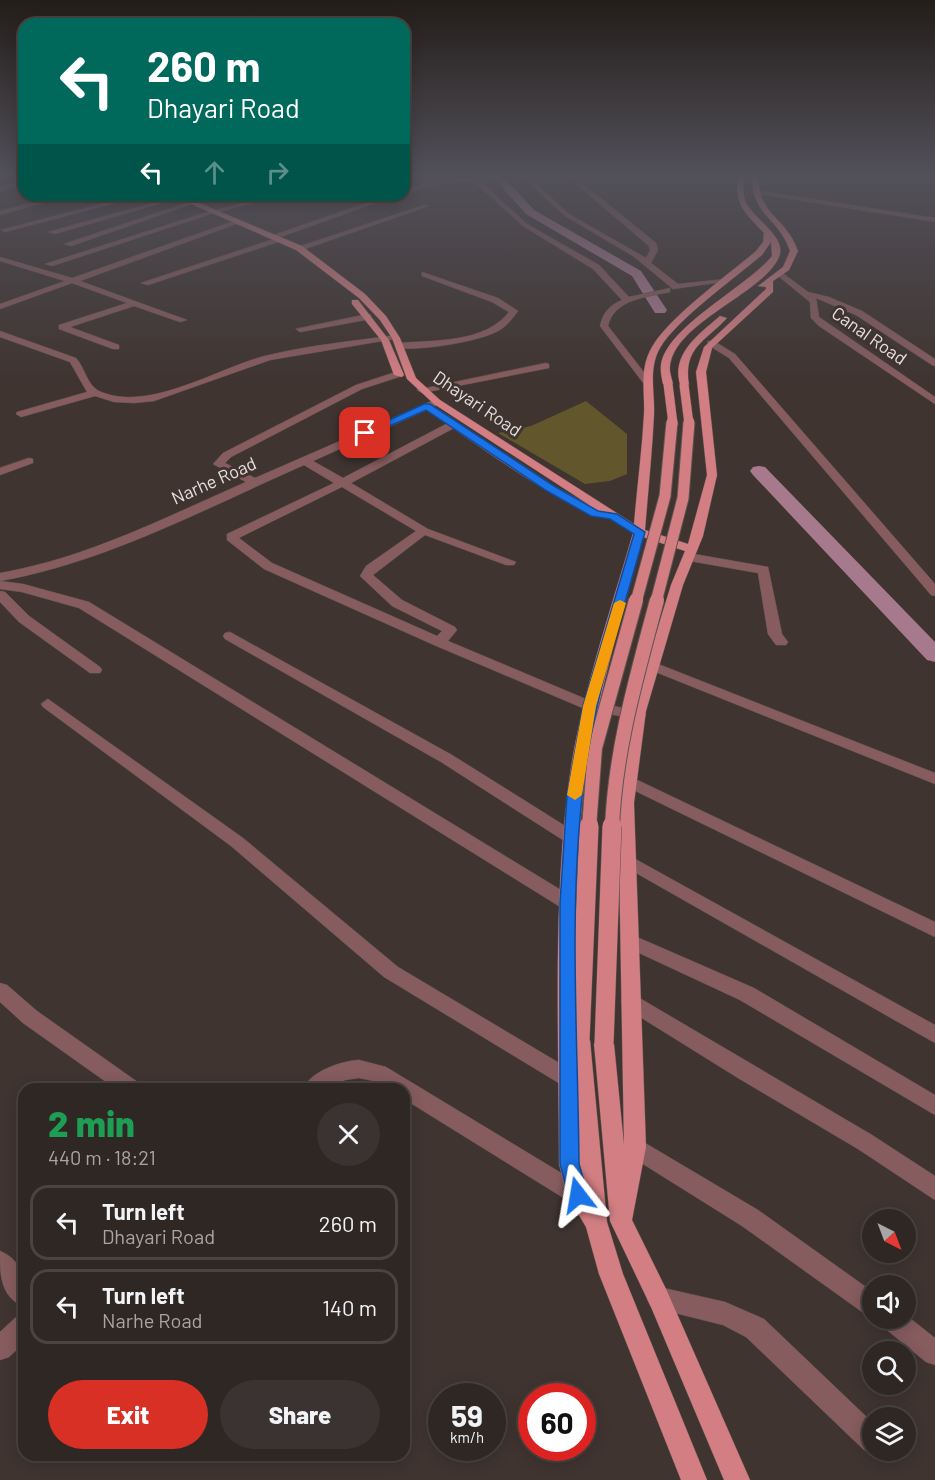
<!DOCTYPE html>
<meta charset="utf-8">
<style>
:root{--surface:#2f2724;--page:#3b3331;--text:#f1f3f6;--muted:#a7a5a6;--line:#4a4441;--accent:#d93025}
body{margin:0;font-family:Barlow,sans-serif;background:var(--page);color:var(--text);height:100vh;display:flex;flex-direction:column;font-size:22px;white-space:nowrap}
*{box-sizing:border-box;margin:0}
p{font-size:20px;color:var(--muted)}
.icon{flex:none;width:33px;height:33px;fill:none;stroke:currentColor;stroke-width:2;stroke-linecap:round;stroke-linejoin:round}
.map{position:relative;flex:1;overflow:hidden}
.drawer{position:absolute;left:18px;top:1083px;width:392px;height:378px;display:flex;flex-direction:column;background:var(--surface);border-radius:18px;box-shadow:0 3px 15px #0003,0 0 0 2px var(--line)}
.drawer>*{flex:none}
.hud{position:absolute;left:18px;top:18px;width:392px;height:183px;border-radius:18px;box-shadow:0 3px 15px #0003,0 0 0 2px var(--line);background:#00695c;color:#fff;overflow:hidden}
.needle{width:39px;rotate:138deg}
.buttons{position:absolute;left:862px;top:1209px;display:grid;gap:12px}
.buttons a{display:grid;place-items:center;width:54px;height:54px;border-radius:50%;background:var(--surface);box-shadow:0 3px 15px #0003,0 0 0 2px var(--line);font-size:30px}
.speed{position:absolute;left:428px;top:1383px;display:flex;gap:12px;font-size:30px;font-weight:700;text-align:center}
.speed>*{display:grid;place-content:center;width:78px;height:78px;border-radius:50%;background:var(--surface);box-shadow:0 3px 15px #0003,0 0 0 2px var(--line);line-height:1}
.speed small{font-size:15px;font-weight:400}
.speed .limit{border:9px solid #d22;background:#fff;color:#111}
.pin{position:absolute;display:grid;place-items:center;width:51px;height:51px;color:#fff;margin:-26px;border-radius:12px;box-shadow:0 3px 9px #0006}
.me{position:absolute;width:66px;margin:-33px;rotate:346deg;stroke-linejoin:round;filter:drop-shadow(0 0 4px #0008)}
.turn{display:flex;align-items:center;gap:21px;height:126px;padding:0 30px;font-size:27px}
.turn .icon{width:78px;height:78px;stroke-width:2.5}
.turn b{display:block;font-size:42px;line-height:51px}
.lanes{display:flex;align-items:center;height:57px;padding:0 30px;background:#0003;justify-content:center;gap:30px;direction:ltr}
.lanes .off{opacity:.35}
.round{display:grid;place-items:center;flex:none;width:63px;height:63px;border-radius:32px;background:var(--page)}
.headline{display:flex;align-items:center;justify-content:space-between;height:102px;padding:0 30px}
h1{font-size:36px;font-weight:800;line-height:45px;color:#1e9e55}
.button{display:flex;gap:12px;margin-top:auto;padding:12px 30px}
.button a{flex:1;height:69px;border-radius:36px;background:var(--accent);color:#fff;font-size:24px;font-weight:800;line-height:69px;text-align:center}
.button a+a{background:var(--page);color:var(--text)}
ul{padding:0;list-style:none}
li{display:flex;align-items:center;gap:18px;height:75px;margin:0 12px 9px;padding:0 18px;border:3px solid var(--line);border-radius:18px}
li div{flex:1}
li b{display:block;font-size:22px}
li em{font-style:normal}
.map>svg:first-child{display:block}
</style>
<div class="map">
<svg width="935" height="1480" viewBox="0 0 935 1480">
<rect width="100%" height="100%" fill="#3f3430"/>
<polygon fill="#62562c" points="586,401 627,434 627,474 610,481 585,484 498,433 531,426"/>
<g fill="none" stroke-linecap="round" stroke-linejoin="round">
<g fill="#a6798d" fill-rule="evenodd">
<polygon points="489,173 500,173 534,210 641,271 667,310 665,313 655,313 632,276 526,214"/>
<polygon points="759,466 765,467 935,642 935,662 927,660 753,475 750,471 753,467"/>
</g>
<g stroke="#5d534f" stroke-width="1">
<g id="minor">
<polygon points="9,173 21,173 0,179 0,175"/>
<polygon points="518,173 525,173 569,214 646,258 650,250 649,246 563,173 570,173 656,243 658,250 651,263 678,284 726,279 730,281 673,289 633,256 565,216"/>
<path d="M 477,178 L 527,224 L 599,265 L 629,297 L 670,288 L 670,292 C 647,297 614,299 608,326 L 650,380 L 650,384 L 644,384 L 600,326 C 603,312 610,305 622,300 L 593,269 L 523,226 L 473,181 L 439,183 L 404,194 L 404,190 L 438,179 Z"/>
<polygon points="24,181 24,185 0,191 0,187"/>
<polygon points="754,190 935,218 935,222 752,193"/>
<polygon points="60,195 71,195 0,215 0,211"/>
<polygon points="135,195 146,195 5,232 1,230"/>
<polygon points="274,195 285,195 211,214 52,266 45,264 207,212"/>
<polygon points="389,195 398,195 275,239 268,237"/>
<polygon points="178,196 183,197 55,234 48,232"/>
<polygon points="190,202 195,203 71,246 64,244"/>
<polygon points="424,205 429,206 302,250 295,248"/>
<polygon points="237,220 239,223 80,281 187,320 180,322 134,306 70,327 119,345 119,349 113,349 59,329 59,325 127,303 72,283 0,309 0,304 65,281 0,261 0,257 72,278"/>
<polygon points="277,238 284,240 148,285 141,283"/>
<polygon points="780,271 808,292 829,297 862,311 935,359 935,366 932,365 856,315 816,298 819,317 935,397 935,404 819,326 811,318 810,302 777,275 776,273"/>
<path d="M 422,272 L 498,298 L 518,311 C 512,319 507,326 498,331 C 478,342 419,351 396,348 L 396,344 L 399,343 C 435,340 485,343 509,312 L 492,302 L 422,276 Z"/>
<polygon points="368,314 371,315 371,319 300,332 296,329"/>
<path d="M 0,331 L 76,358 C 85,368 87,385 99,391 C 149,414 220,366 269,355 C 311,345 354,341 396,335 L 400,338 L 270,360 L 154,401 L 134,403 L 114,402 L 95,396 L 21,417 L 16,414 L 17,412 L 87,392 L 70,362 L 0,337 Z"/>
<polygon points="708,341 714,341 735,354 935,584 935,596 931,595 729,358 708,345"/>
<polygon points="546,363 549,364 549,368 422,393 417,390"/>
<path d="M 399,371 L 402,372 L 402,376 L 362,389 L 231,457 L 225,463 L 255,478 L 434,400 L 440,400 L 440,404 L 313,461 L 343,478 L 448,423 L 456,423 L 456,427 L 351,483 L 428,529 L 516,562 L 514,565 L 506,565 L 425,535 L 373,575 L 402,600 L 455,627 L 457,630 L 448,641 L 593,702 L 644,712 L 646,715 L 644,718 L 639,720 L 585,709 L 434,645 L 264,569 L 227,540 L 227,534 L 334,483 L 304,465 C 206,508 107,562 0,581 L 0,573 C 87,558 166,517 246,482 L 213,464 L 223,453 L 356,385 ZM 342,487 L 416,531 L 366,566 L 360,576 L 392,606 L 442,631 L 437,636 L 272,563 L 239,538 Z"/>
<polygon points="29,458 33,459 33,463 0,475 0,468"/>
<polygon points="688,553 768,567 782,634 788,642 786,645 776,645 768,634 758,573 684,560 684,554"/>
<polygon points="0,581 23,584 89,602 574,898 577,903 574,908 568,910 562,908 79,608 22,592 0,589"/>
<polygon points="0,591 5,592 29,616 100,667 102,670 100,673 90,673 19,622 0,602"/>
<polygon points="230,632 452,755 578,834 580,838 578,842 566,842 441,762 225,639 223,636 225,633"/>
<polygon points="653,662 935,773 935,784 648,669 646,666"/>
<polygon points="48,699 243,838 398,967 576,1073 579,1079 576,1085 569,1088 562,1085 384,977 231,846 43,707 41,704"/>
<polygon points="629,776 935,922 935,937 623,785 621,781"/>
<polygon points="628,855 935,1025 935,1043 622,865 620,861 622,857"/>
<polygon points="630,934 754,988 935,1095 935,1115 740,1000 624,946 621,941 624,936"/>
<polygon points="0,983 7,985 37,1011 139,1083 142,1089 116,1089 23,1023 0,1002"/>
<polygon points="631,993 872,1135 935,1176 935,1200 858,1149 738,1078 624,1007 621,1001 624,995"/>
<path d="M 359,1060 L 386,1067 L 586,1188 L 589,1195 L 586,1202 L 578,1206 L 570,1202 L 404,1099 L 404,1089 L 388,1089 L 374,1081 L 359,1078 L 345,1080 L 330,1089 L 303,1089 C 311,1071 341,1061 359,1060 Z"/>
<polygon points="635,1137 758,1210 873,1292 873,1318 865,1314 742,1226 627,1154 624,1147 627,1140"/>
<path d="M 0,1251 C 26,1262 24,1283 24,1307 C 0,1296 0,1275 0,1251 Z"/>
<polygon points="659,1287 725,1302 764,1319 873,1423 873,1450 881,1450 873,1454 864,1450 746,1337 723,1325 651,1307 647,1299 651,1291"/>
<polygon points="24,1315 24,1343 9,1357 0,1360 0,1332 15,1318"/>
<polygon points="906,1315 935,1338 935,1365 926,1362 882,1326 878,1318 906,1318"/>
</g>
</g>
<g stroke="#5d534f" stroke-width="1">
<g id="major">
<path d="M 739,173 L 745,173 C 744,183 742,191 745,200 C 751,218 788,236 779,257 C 764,293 675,322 670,366 C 669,371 672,379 673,384 L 668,387 L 663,384 C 662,379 660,371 661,365 C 666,327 747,287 772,256 L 771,242 L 762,255 C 736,277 676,320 660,348 C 648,369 655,392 654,415 C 652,454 648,492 645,530 L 688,544 L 707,475 L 696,372 L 704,347 L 766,289 L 766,287 L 758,286 L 783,267 L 790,251 C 778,216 751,217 752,173 L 758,173 C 758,218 785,214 798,251 L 789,270 L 773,281 L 773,292 L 712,348 L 706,372 L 717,475 L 703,536 L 683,585 L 646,711 L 634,803 L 646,1147 L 632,1220 L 667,1291 L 750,1480 L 724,1480 L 651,1307 L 610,1221 L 594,1044 L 597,1038 L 604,1036 L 611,1038 L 614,1044 L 624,1145 L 618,803 L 632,711 L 671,585 L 685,551 L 643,537 C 620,623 594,707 583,795 C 574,873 578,953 579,1032 L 587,1034 L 590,1040 L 607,1222 L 623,1274 L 707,1480 L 681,1480 L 599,1274 L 586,1227 L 567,1195 L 559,1164 C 559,1042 553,918 567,797 C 577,707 608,620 633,533 L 608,517 C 586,525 452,427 427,410 L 427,406 L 433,406 L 554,486 L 591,506 L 434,404 L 407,379 L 392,338 L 380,320 L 359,298 L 296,250 L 171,195 L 180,195 L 302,246 L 365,294 L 386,316 L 400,338 L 416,378 L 440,400 L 634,524 C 637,487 642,451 644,414 C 645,391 639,369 652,347 C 668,318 729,274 756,251 L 763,242 L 764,233 C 744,212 733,204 739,173 Z"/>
<polygon points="352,300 358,300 389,340 404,375 402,377 394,375 381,340 352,304"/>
<path d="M 720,316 L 727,318 C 705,342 683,347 689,385 L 681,387 C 669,355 699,334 720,316 Z"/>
</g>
</g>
<use href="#minor" fill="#865c5e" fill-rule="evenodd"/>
<use href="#major" fill="#d27e83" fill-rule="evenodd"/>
<g stroke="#5d534f" stroke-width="10" stroke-linecap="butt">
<g id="major-bridge-far3">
<polyline points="668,384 673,424"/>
<polyline points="684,385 689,424"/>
</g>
</g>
<g stroke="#5d534f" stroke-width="13" stroke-linecap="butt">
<g id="major-bridge-far2">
<polyline points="636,602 665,496 672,422"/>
<polyline points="656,602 683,498 689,422"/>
</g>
</g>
<g stroke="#5d534f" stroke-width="16" stroke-linecap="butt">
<g id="major-bridge-far1">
<polyline points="589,828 595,748 636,600"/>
<path d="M 612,828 C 615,750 637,675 657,600"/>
</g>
</g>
<g stroke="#5d534f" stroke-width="20" stroke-linecap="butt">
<g id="major-bridge">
<polyline points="580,1040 589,826"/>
<polyline points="604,1044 612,826"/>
</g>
</g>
<use href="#major-bridge-far3" stroke="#d27e83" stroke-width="9"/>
<use href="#major-bridge-far2" stroke="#d27e83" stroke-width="11"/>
<use href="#major-bridge-far1" stroke="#d27e83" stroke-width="14"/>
<use href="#major-bridge" stroke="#d27e83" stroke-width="19"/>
</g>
<linearGradient id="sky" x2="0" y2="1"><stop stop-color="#231d1a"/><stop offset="0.46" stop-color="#525059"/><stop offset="1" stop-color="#525059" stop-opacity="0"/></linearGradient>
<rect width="935" height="380" fill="url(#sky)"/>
<path fill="#1a73e8" stroke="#114b97" stroke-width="1.5" d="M 424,404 L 430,404 L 554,486 L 598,511 L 617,514 L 645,532 C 621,619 591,706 582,797 C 569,918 578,1042 579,1164 L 588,1195 L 585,1202 L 578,1204 L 570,1202 L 560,1164 L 560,903 L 567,796 L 583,706 L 634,534 L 610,519 L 591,516 L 547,491 L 426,410 L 369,435 L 361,433 Z"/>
<polygon fill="#f59e0b" points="620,600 626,603 596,706 582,795 575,800 567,795 583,706 614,603"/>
<g text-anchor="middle" stroke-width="6" stroke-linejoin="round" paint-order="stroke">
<g font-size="18" fill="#e5dedb" stroke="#3f3430">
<text transform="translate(869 336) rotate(35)" y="6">Canal Road</text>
<text transform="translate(477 404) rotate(34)" y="6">Dhayari Road</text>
<text transform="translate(214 481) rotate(-24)" y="6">Narhe Road</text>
</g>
</g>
</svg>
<div class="buttons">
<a><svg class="needle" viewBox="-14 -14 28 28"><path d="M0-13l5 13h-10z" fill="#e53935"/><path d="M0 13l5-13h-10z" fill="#a7a5a6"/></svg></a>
<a><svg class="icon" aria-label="sound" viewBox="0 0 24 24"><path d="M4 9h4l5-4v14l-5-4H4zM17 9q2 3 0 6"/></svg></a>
<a><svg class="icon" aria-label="search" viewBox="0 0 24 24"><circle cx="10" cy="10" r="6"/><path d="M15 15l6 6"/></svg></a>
<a><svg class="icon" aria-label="layers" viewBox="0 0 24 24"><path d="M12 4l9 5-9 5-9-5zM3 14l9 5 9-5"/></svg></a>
</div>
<div class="speed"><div>59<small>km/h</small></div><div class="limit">60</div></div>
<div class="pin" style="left:365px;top:433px;background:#d93025"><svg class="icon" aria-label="arrive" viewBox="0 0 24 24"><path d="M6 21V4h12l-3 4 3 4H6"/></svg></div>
<svg class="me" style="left:578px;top:1195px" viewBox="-20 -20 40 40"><path d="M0-17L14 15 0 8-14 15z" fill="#1a73e8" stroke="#fff" stroke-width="4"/></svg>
<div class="hud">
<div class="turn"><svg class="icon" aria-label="left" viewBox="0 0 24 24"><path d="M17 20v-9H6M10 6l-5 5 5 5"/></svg><div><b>260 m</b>Dhayari Road</div></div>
<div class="lanes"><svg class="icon" aria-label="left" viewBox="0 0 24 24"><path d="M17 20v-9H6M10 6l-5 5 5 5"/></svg><svg class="icon off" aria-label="ahead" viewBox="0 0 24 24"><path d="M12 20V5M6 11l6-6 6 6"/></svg><svg class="icon off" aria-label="right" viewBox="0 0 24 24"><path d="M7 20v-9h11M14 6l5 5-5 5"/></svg></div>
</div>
<section class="drawer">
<div class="headline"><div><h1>2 min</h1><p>440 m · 18:21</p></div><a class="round"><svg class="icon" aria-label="close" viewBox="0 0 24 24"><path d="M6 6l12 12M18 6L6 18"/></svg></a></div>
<ul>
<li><svg class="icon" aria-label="left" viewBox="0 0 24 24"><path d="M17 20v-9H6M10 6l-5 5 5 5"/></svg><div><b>Turn left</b><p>Dhayari Road</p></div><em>260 m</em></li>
<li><svg class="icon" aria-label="left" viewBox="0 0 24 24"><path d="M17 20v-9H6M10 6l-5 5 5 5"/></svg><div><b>Turn left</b><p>Narhe Road</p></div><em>140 m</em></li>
</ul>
<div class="button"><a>Exit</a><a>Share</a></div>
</section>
</div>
